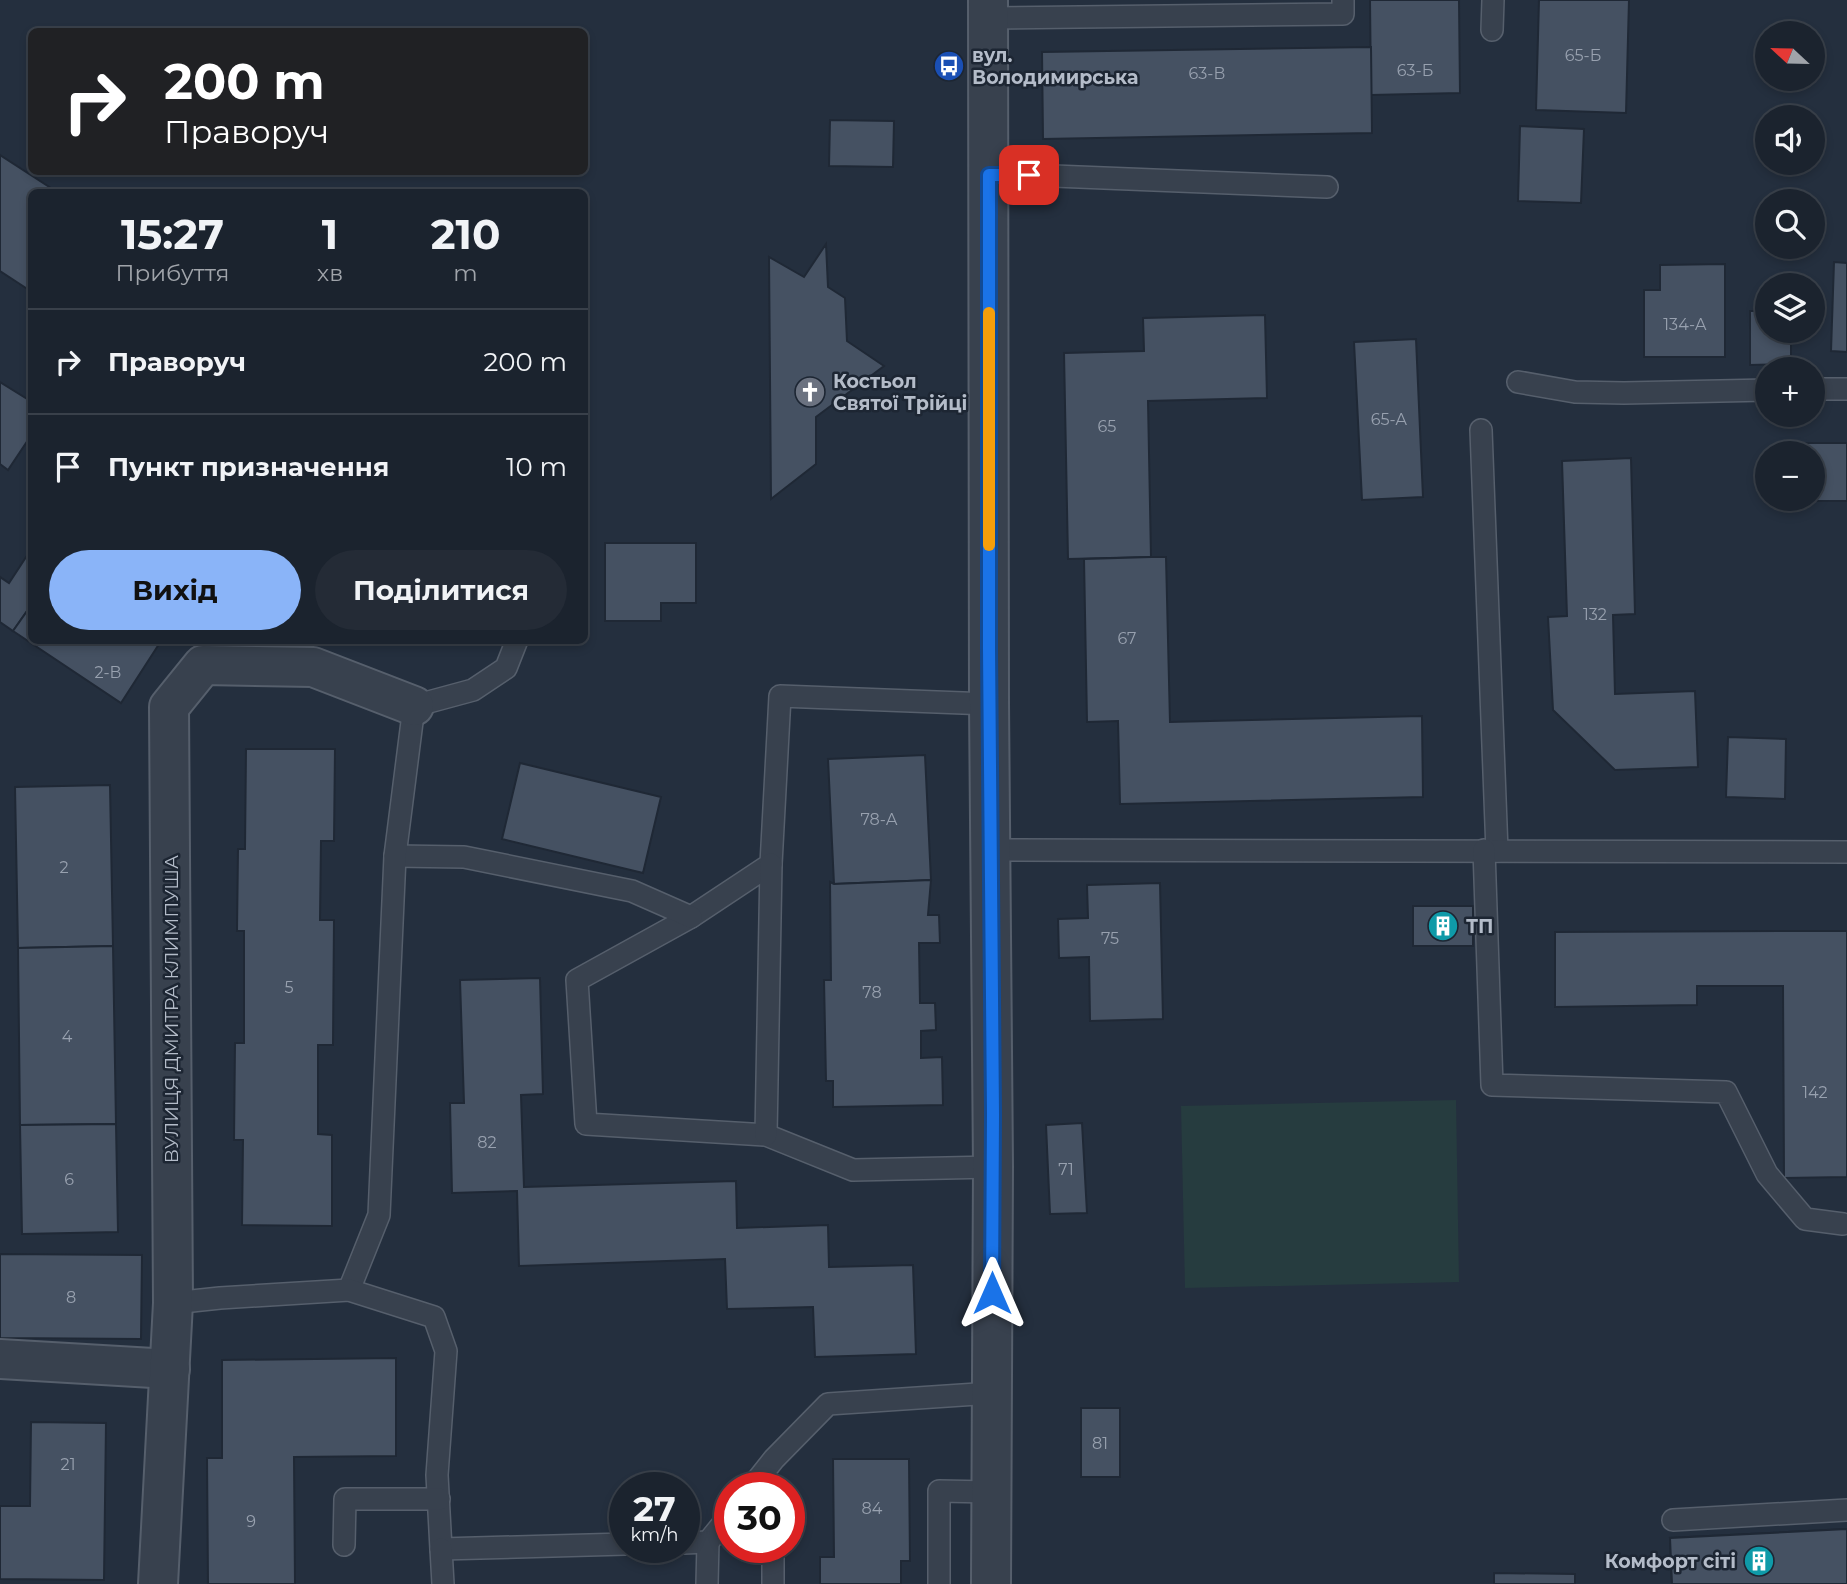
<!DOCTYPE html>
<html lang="uk">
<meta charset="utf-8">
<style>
:root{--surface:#1b232e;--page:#242b36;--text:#f1f3f6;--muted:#a0a4aa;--line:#39404a;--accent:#8ab4f8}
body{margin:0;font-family:Montserrat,sans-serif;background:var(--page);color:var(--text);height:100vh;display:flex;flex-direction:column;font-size:26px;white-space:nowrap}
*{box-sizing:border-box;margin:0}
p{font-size:23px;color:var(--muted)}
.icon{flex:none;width:38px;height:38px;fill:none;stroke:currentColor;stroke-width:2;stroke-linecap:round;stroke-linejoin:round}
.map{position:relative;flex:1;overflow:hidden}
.panel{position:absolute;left:28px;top:189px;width:560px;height:455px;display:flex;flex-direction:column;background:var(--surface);border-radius:10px;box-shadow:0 4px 10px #0003,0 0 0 2px var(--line)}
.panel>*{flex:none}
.hud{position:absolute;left:28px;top:28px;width:560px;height:147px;border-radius:10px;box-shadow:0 4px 10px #0003,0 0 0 2px var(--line);background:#202124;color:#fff;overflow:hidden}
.needle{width:46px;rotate:292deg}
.controls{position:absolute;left:1755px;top:21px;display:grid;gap:14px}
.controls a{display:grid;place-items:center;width:70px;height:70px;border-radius:50%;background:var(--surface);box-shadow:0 4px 10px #0003,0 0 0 2px var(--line);font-size:35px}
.speed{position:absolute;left:609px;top:1472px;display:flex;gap:14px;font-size:35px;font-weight:700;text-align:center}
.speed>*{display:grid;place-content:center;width:91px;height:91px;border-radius:50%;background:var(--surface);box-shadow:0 4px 10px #0003,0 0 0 2px var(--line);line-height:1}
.speed small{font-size:18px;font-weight:400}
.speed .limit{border:10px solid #d22;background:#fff;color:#111}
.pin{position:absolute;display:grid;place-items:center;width:60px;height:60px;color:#fff;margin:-30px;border-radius:14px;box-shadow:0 4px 10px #0006}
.me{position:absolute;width:77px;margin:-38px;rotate:0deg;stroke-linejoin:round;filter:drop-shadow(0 0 5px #0008)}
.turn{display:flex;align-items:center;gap:24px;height:147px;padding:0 21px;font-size:32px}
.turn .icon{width:91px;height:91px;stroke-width:2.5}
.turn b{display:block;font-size:49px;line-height:60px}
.eta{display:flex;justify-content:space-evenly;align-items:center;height:119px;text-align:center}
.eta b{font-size:42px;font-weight:700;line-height:49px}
.action{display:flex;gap:14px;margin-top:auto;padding:14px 21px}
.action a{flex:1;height:80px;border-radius:42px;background:var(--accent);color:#111;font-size:28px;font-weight:700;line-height:80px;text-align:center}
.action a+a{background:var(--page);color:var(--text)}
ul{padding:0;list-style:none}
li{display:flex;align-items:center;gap:21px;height:105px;padding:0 21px;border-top:2px solid var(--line)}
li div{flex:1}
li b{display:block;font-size:26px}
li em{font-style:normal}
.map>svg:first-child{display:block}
</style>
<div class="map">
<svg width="1847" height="1584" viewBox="0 0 1847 1584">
<rect width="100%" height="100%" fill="#242f3e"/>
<polygon fill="#263c3f" points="1456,1100 1459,1282 1185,1288 1181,1106"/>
<g fill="#455162" stroke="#1f2835" stroke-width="2">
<polygon points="1370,0 1459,0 1460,93 1371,95"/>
<polygon points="1539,0 1629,0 1626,113 1536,110"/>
<polygon points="1371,47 1372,133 1043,139 1042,52"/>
<polygon points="830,120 894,121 893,167 829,166"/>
<polygon points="1520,126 1584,129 1581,203 1518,201"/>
<polygon points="0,155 57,192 32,192 32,292 0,271"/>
<polygon points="826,244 828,287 845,298 847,341 884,366 816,417 816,464 771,499 769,257 804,277"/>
<polygon points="1834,262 1847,263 1847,352 1831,351"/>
<polygon points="1725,264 1725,357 1644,357 1644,290 1660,290 1660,265"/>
<polygon points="1750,311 1768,311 1768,331 1791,331 1791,364 1750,365"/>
<polygon points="1265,315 1267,398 1148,401 1151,557 1068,559 1064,353 1144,351 1143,318"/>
<polygon points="1416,339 1423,497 1362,500 1354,342"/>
<polygon points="0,382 32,402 32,434 8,470 0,464"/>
<polygon points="1781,443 1847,443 1847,501 1781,501 1781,499 1813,499 1813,453 1781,453"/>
<polygon points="1631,458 1635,614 1613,615 1615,694 1695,691 1698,767 1615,770 1553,710 1548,617 1567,616 1562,461"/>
<polygon points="605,543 696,543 696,603 661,603 661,621 605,621"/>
<polygon points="32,548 32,604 13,631 0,622 0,577 9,583"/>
<polygon points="1151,557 1166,557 1170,722 1422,716 1423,797 1120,804 1118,721 1087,722 1084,559"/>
<polygon points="32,604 32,640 161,641 121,703 13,631"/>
<polygon points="1728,737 1786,739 1785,799 1726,797"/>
<polygon points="246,749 335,749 334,841 321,841 320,920 334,920 333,1045 318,1045 318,1134 332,1135 332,1226 242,1225 243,1140 234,1140 235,1043 244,1043 244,931 237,931 238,849 245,849"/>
<polygon points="925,755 931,880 834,884 828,759"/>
<polygon points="520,763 661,797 643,873 502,839"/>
<polygon points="110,785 113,946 18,948 15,787"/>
<polygon points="931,880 928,915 939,915 940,943 919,943 920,1003 935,1003 936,1030 921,1031 921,1058 942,1057 943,1105 833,1107 833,1081 826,1081 824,980 831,980 830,882 834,884"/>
<polygon points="1160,883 1163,1019 1090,1021 1089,957 1059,958 1058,919 1088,918 1087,885"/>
<rect x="1413" y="906" width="60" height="40"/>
<polygon points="1783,931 1847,931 1847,1177 1784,1178 1783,986 1697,986 1697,1005 1555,1007 1555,932"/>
<polygon points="113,946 116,1124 20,1125 18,948"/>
<polygon points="540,978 543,1094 521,1095 524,1187 736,1181 737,1228 828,1225 829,1267 913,1265 916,1354 815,1357 813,1307 727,1309 725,1259 519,1266 517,1191 452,1193 450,1103 464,1103 460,980"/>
<polygon points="1082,1123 1087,1213 1050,1214 1046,1125"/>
<polygon points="116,1124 118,1232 22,1234 20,1125"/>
<polygon points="0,1254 142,1255 141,1339 0,1338"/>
<polygon points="396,1358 396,1456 294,1457 295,1584 208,1584 207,1458 222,1458 222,1360"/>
<rect x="1081" y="1408" width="39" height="69"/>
<polygon points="31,1422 106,1423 104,1580 0,1579 0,1506 30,1506"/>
<polygon points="833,1459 909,1459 910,1561 901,1561 901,1584 820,1584 820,1557 834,1557"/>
<polygon points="1847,1529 1847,1584 1672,1584 1670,1538"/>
<polygon points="1847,1529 1847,1584 1672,1584 1670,1538"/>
<polygon points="1494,1573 1575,1574 1575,1584 1494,1584"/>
</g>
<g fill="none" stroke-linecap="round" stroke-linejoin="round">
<g stroke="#565f6c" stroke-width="24">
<g id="service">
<polyline points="988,18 1343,14 1343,0"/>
<polyline points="1492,30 1493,0"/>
<polyline points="989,175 1029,175 1327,187"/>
<polyline points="1518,382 1575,392 1624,393 1768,390"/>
<polyline points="1813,389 1847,389"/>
<polyline points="1481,430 1497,851"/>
<polyline points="989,704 780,696 771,864 691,917 577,980 586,1124 766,1135 853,1170 993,1167"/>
<polyline points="991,850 1847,852"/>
<polyline points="1484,850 1492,1085 1726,1092 1767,1174 1805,1219 1843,1224"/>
<polyline points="395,856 464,857 632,891 691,917"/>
<polyline points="766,1135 771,864"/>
<polyline points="349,1290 379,1215 395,856 414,706 473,690 506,668 517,640"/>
<polyline points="173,1303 220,1298 349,1290 434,1317 446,1351 437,1475 441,1549 625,1544"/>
<polyline points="751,1488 774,1459 828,1404 992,1393"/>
<polyline points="1673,1520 1847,1510"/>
<polyline points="684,1543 708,1542 730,1515"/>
<polyline points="344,1545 345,1499 439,1499"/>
<polyline points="441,1549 443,1584"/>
<polyline points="707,1584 708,1542"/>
<polyline points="773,1584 773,1547"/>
<polyline points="939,1584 939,1491 991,1492"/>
</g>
</g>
<g stroke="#565f6c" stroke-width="42">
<g id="minor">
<polyline points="988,0 989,704 993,1167 991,1584"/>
<polyline points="0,1359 170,1369"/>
<polyline points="158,1584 173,1303 169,707 203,665 313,667 414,706"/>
</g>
</g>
<use href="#service" stroke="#38414e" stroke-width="21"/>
<use href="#minor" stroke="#38414e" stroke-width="38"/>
</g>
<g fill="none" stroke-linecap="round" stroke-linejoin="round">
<g stroke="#114b97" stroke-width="18">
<polyline id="route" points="992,1293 993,1114 989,649 989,175 1029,175"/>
</g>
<use href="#route" stroke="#1a73e8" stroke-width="12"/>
<polyline stroke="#f59e0b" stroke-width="12" points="989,313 989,545"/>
</g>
<defs>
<g id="bus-disc" transform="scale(1.575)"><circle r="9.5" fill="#1a4fb4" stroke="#1d2633"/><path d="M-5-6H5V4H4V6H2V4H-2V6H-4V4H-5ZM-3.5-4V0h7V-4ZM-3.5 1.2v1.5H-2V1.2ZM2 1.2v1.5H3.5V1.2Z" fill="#fff"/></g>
<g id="church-disc" transform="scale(1.575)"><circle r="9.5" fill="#6b7280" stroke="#1d2633"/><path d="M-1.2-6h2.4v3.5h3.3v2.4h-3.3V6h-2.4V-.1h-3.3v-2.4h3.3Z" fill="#fff"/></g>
<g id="building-disc" transform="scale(1.575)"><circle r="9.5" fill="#0f9aa8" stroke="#1d2633"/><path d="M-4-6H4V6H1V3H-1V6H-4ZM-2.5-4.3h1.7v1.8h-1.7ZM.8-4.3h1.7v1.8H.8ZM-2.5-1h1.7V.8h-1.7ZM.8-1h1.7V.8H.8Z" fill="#fff"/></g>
</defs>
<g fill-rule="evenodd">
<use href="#bus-disc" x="949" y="66"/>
<use href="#church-disc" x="810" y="392"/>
<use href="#building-disc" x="1443" y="926"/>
<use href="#building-disc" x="1759" y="1561"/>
</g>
<g text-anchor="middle" stroke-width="5" stroke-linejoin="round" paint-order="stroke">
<g font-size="16" fill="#98a1af">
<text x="1583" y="61">65-Б</text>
<text x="1415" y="76">63-Б</text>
<text x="1207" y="79">63-В</text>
<text x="1685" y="330">134-А</text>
<text x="1389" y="425">65-А</text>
<text x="1107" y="432">65</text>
<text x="1595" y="620">132</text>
<text x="1127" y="644">67</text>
<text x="108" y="678">2-В</text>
<text x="879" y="825">78-А</text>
<text x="64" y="873">2</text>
<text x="1110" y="944">75</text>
<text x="289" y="993">5</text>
<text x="872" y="998">78</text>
<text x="67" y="1042">4</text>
<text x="1815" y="1098">142</text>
<text x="487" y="1148">82</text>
<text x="1066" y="1175">71</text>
<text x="69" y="1185">6</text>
<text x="71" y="1303">8</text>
<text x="1100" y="1449">81</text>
<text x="68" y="1470">21</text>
<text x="872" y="1514">84</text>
<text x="251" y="1527">9</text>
</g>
<g font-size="19" font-weight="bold" fill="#b4bcc9" stroke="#1d2633" text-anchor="start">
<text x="972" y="62">вул.<tspan x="972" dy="22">Володимирська</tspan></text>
<text x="833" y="388">Костьол<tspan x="833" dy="22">Святої Трійці</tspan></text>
<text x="1466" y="933">ТП</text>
<text x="1736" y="1568" text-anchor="end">Комфорт сіті</text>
</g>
<g font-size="19" fill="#b4bcc9" stroke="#1d2633">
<text transform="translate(171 1009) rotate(-90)" y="7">ВУЛИЦЯ ДМИТРА КЛИМПУША</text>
</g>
</g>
</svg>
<div class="controls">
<a><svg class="needle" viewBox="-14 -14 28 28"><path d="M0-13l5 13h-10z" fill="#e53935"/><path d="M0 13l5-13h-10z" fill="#a0a4aa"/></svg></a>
<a><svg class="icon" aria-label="sound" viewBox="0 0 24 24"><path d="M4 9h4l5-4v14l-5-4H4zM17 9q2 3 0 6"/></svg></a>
<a><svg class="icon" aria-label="search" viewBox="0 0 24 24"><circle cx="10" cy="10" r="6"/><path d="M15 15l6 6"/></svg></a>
<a><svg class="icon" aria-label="layers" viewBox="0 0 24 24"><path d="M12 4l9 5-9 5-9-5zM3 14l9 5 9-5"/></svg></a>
<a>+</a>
<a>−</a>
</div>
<div class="speed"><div>27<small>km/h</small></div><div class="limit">30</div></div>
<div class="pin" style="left:1029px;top:175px;background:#d93025"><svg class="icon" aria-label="arrive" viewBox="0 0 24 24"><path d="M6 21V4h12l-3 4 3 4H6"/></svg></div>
<svg class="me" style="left:992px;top:1293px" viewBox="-20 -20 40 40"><path d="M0-17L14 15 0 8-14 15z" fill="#1a73e8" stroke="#fff" stroke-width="4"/></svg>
<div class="hud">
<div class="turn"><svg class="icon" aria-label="right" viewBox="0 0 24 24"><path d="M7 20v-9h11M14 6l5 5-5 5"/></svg><div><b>200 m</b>Праворуч</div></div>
</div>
<section class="panel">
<div class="eta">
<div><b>15:27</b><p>Прибуття</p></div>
<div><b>1</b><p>хв</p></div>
<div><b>210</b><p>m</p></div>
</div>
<ul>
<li><svg class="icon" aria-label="right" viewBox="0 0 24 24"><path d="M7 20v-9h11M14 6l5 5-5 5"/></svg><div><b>Праворуч</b></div><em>200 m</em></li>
<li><svg class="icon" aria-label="arrive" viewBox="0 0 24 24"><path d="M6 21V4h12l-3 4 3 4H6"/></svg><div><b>Пункт призначення</b></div><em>10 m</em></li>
</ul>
<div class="action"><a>Вихід</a><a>Поділитися</a></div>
</section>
</div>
